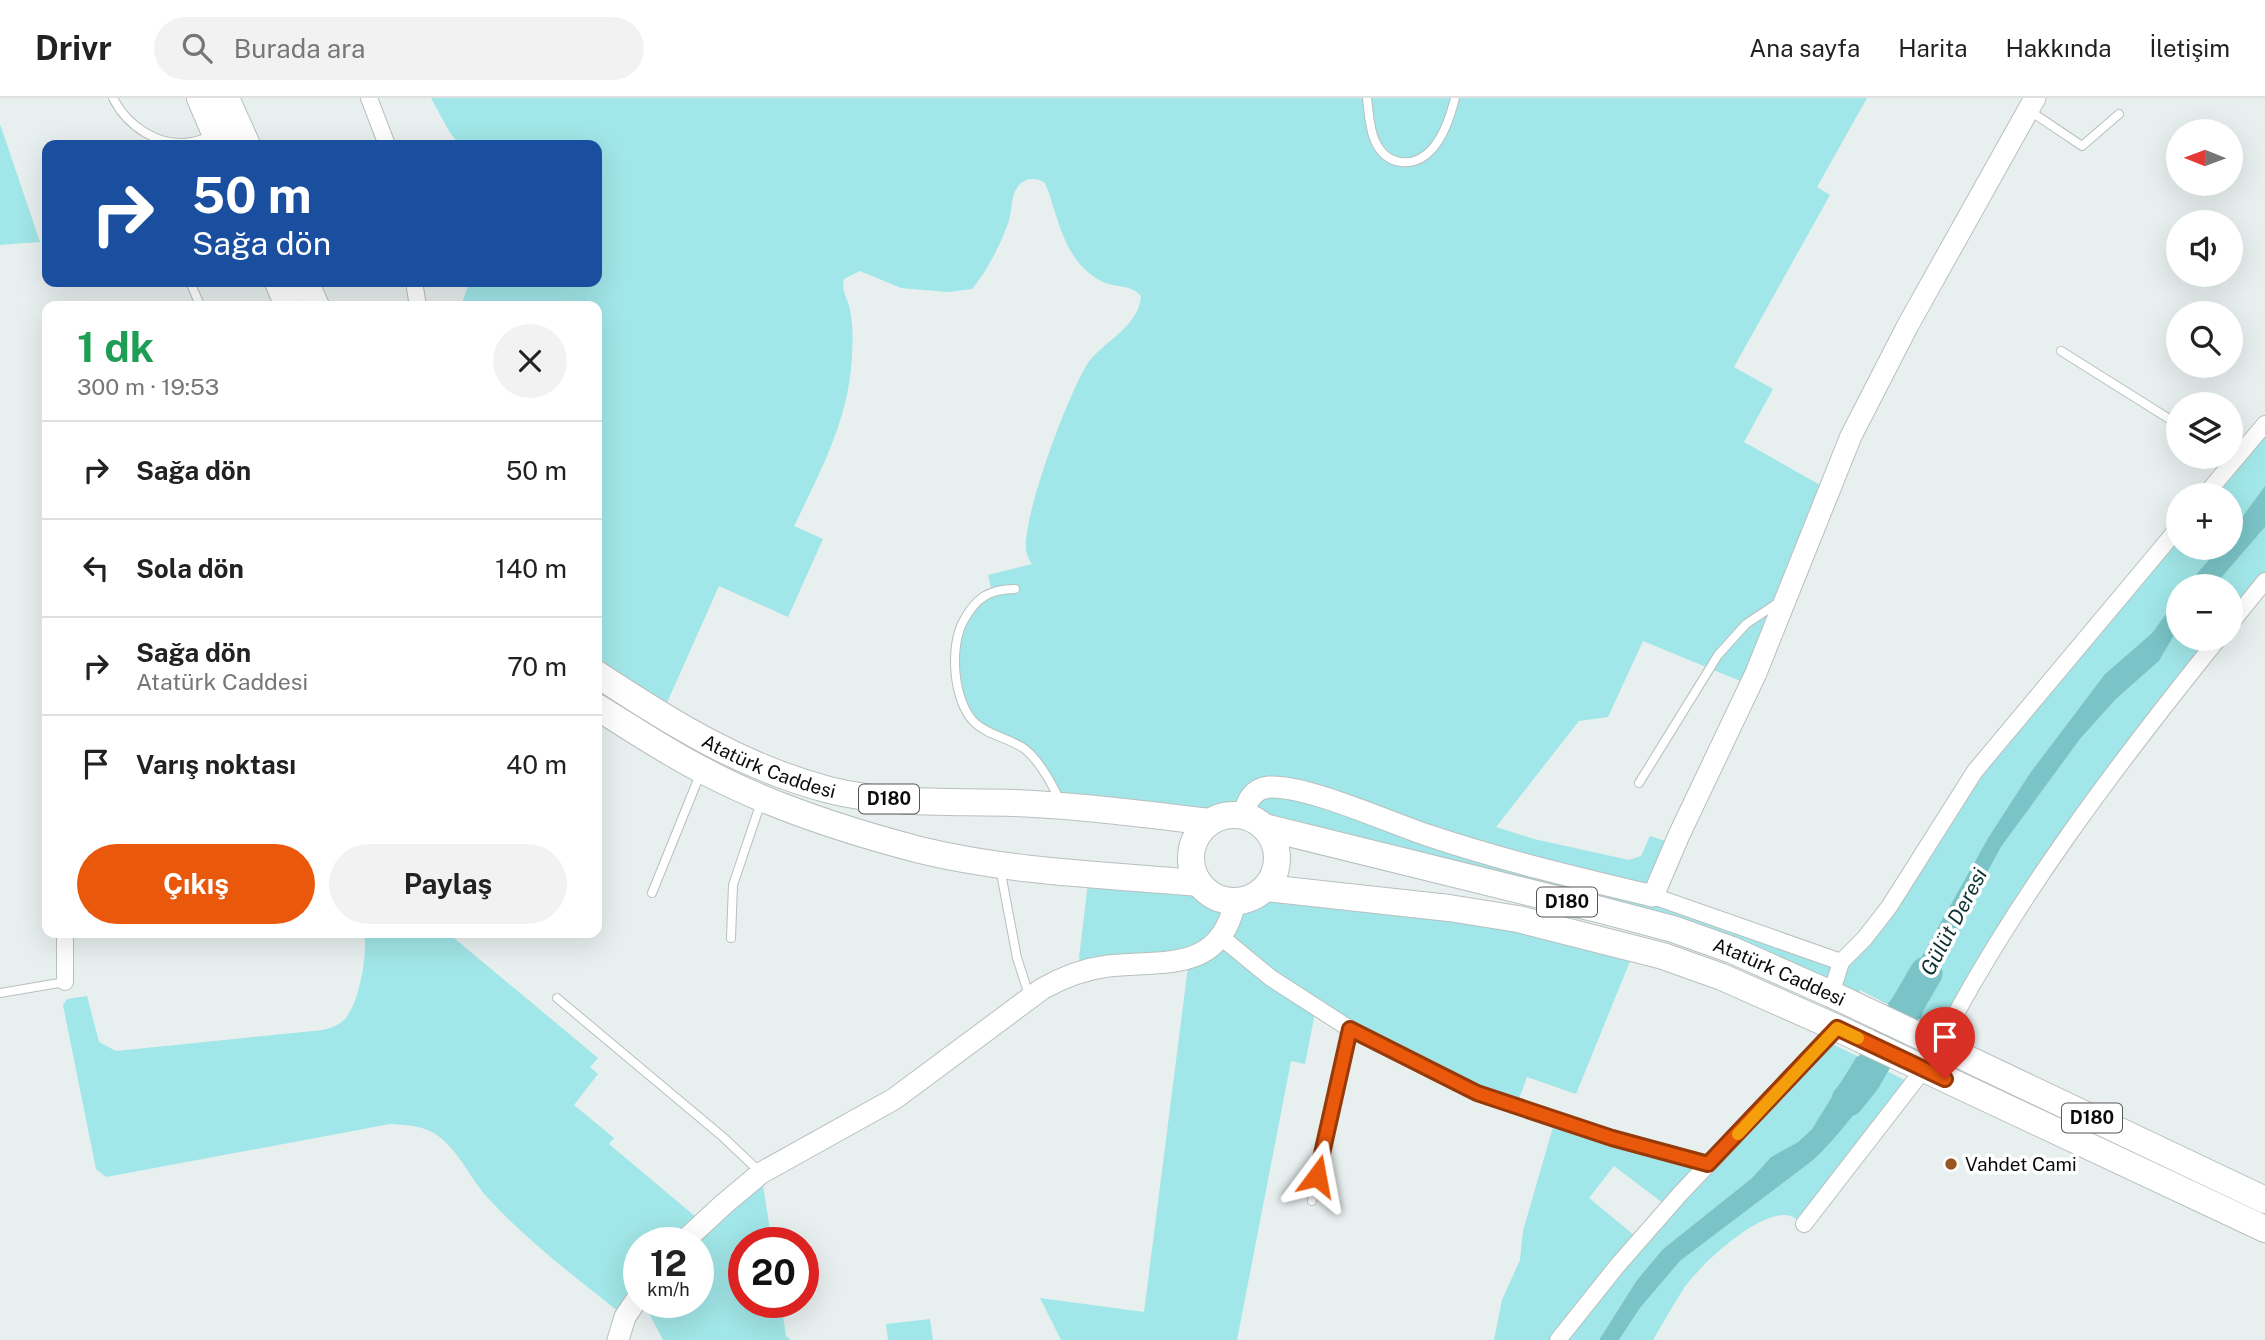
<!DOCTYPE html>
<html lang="tr">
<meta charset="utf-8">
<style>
:root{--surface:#fff;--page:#f2f2f2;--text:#222;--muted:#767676;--line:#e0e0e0;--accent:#ea580c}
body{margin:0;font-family:"Public Sans",sans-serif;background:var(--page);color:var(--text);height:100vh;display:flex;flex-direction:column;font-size:26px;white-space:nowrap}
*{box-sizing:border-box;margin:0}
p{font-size:23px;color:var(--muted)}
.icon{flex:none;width:38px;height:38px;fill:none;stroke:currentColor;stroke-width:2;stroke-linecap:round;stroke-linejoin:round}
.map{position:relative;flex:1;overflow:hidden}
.drawer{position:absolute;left:42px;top:203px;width:560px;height:637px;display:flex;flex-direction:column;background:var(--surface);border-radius:14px;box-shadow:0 7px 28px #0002}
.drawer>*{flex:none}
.guide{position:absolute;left:42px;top:42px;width:560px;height:147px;border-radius:14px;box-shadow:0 7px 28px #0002;background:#1a4fa0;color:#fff;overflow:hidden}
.needle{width:46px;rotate:271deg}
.fabs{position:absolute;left:2166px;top:21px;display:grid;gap:14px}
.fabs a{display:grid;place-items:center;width:77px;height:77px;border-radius:50%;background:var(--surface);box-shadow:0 7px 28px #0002;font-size:35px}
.speed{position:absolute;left:623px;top:1129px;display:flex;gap:14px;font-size:35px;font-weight:700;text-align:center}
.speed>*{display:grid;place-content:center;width:91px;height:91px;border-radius:50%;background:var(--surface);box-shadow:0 7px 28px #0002;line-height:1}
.speed small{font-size:18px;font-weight:400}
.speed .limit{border:10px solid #d22;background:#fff;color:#111}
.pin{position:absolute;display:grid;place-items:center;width:60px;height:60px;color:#fff;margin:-72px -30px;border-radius:50% 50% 50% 0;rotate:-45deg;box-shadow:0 0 7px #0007}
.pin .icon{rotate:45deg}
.me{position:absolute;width:77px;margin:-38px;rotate:13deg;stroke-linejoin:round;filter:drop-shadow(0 0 5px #0008)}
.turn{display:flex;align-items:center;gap:24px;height:147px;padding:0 35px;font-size:32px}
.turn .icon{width:91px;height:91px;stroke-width:2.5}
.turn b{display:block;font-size:49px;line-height:60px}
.round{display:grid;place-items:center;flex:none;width:74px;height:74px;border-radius:37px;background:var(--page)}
.head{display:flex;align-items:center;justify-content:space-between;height:119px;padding:0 35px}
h1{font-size:42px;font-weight:700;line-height:52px;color:#1e9e55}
.cta{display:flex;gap:14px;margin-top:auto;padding:14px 35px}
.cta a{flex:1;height:80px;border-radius:42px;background:var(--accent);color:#fff;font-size:28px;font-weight:700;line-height:80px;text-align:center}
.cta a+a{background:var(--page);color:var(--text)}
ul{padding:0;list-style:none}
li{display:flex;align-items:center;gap:21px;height:98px;padding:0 35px;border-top:2px solid var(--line)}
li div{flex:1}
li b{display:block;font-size:26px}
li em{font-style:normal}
header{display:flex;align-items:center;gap:42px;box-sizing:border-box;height:98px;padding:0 35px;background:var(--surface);border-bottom:2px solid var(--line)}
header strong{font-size:33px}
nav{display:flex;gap:38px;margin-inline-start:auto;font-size:24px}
.search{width:490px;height:63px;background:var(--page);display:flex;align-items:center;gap:18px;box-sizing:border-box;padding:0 24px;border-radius:38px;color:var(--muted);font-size:26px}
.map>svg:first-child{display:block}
</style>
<header>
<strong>Drivr</strong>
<div class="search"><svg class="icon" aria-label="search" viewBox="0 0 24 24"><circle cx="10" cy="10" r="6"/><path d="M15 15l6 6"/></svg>Burada ara</div>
<nav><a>Ana sayfa</a><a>Harita</a><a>Hakkında</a><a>İletişim</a></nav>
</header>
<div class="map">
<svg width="2265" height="1242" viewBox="0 0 2265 1242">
<rect width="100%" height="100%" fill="#e8efef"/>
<g fill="#a1e6e8" fill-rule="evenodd">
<path d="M 431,0 L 1867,0 L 1817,89 L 1830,97 L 1734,269 L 1773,291 L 1744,344 L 1829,392 L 1750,587 L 1643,543 L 1608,619 L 1579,623 L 1496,729 L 1534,741 L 1629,762 L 1641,758 L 1650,738 L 1675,746 L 1653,798 L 1840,864 L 1864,841 L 1966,686 L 2179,429 L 2179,450 L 2219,450 L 2186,488 L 2179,488 L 2179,498 L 2152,535 L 2105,576 L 2030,675 L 1988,740 L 1919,863 L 1901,891 L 1887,906 L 1860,892 L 1853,906 L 1732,852 L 1247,719 L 1228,717 L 1219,720 L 1062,707 L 1025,651 L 974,624 L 956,580 L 961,527 L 992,493 L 988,477 L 1032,466 C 1029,462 1027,458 1026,452 C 1023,416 1067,300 1086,268 C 1101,244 1139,230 1141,198 C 1131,186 1115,190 1101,183 C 1062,161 1060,122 1045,85 C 1036,79 1023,79 1017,90 C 1011,98 1012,113 1009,122 C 1003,142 986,175 972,191 L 947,194 L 901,190 L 860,173 L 844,181 C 841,193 848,201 850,212 C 853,226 853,242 852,256 C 850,318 821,373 794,428 L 823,441 L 788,519 L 719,488 L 661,618 L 597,576 L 597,208 L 461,208 L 469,184 L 597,184 L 597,47 L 460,47 L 450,35 Z"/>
<polygon points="0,26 40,144 0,147"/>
<polygon points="2265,326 2265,388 2231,434 2231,397 2205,397"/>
<polygon points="2265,429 2265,483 2231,525 2231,488 2214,488"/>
<polygon points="2179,529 2179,541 2218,541 2062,746 1946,935 1921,922 1926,902 1956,832 2001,749 2080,641 2116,601 2159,563"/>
<path d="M 1089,776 L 1204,792 C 1224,807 1247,807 1266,790 L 1635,851 L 1576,996 L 1527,979 L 1516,1009 L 1316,910 L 1305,966 L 1291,963 L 1237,1242 L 1061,1242 L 1040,1200 L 1144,1214 L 1189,861 L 1084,872 L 1079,860 Z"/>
<path d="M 364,835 L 448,835 L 598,960 L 590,969 L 598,976 L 574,1007 L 614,1040 L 609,1046 L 703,1125 L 761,1075 L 772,1144 L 744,1144 L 744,1204 L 781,1204 L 786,1238 L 791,1242 L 663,1242 L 643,1204 L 698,1204 L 698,1144 L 639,1144 L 639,1198 L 625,1219 C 578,1181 528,1144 487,1099 C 469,1079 457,1048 432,1034 C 419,1027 404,1027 390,1026 L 106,1079 L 96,1071 L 63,907 L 67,901 L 87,898 L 99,944 L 116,953 L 323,932 C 330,930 338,928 344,922 C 359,907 368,856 364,835 Z"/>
<path d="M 1826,943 L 1857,958 L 1812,1031 L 1798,1044 L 1771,1059 L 1752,1080 L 1663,1151 L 1637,1182 L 1599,1242 L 1494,1242 L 1502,1202 L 1520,1162 L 1523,1133 L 1555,1022 L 1708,1066 ZM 1614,1068 L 1668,1109 L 1640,1142 L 1589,1100 Z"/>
<path d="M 1885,972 L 1914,987 L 1804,1126 C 1798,1122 1792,1117 1784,1117 C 1753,1118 1701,1166 1684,1190 C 1673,1207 1663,1225 1653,1242 L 1619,1242 L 1640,1210 L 1680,1163 L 1812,1063 L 1862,1007 Z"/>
<polygon points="930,1221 933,1242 888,1242 886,1226"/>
</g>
<g fill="#7ac4c7">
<polygon points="2265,388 2265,429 2214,488 2186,488 2219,450 2231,450 2231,434"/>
<polygon points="2179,498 2179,529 2159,563 2116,601 2080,641 2001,749 1956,832 1926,902 1921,922 1887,906 1901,891 1919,863 1988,740 2030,675 2105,576 2152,535"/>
<path d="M 1857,958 L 1885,972 C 1863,1005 1841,1036 1812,1063 L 1680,1163 L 1640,1210 L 1619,1242 L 1599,1242 L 1637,1182 L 1663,1151 L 1752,1080 L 1771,1059 L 1798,1044 L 1812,1031 Z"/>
</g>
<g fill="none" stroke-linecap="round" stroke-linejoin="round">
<polyline stroke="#7ac4c7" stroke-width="33" points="1848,1002 1864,982 1926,875"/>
<g stroke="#b8bfbf" stroke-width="10">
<g id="service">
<path d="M 113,0 C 127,28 159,50 192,44 C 199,43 206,39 213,37"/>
<path d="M 1367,0 C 1369,15 1369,30 1375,43 C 1387,69 1415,71 1433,50 C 1444,37 1451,16 1455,0"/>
<polyline points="2030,13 2082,48 2119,16"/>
<polyline points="190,184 200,207"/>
<polyline points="2061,253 2179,327"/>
<path d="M 1015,491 C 989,491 976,500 964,522 C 949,547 953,603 974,624 C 988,638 1011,640 1026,652 C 1041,665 1051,684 1059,701"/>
<polyline points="1639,685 1718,557 1746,526 1779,504"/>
<polyline points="1000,770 1017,860 1029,897"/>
<polyline points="652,795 701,674"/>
<polyline points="731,840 733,787 761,704"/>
<polyline points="0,895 65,884"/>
<polyline points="557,900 723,1039 761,1075"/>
<polyline points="1312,1103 1350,932"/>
</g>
</g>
<g stroke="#b8bfbf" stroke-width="18">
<g id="minor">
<polyline points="369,0 387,47"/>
<polyline points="414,184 418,208"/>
<polyline points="2205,397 2265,326"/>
<polyline points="2231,525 2265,483"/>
<polyline points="1653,798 1841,864"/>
<polyline points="1221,839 1271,880 1350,931 1477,995 1612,1040 1708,1066"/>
<polyline points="65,884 65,835"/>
<polyline points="1831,896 1841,864 1864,841 1889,809 1975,673 2179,429"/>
<path d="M 1939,947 C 2015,801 2115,669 2218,541"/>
<polyline points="1804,1126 1924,971"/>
<polyline points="1558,1242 1617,1168 1680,1096 1837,930"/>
</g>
</g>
<g stroke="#b8bfbf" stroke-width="23">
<g id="tertiary">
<path d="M 1243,718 C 1247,703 1252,691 1269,689 C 1307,687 1388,724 1427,737 C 1501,762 1577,780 1653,798 L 1679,737 L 1756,575 L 1851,338 L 1908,227 L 2035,0"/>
<path d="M 683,1144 L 724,1106 L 761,1075 L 894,1001 L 1042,891 C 1063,879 1084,871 1108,868 C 1165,862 1220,875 1235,804"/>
<polyline points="618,1242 625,1219 639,1198"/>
</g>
</g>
<g stroke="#b8bfbf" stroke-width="28">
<g id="trunk">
<polyline points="200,0 220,47"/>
<polyline points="226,0 247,47"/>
<polyline points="278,184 288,208"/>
<polyline points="305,184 316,208"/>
<path id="s1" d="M 597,576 C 671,625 742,669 829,692 C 889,707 953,703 1014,705 C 1080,708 1145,716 1210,724"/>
<path d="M 597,609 C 633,631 668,655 706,674 C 772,709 847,733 920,752 C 1010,774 1106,777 1199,785"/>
<circle cx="1234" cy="760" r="43"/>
<path id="s2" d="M 1264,729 L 1601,812 L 1673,831 L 1732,852 L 1831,896 L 2265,1102"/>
<polyline points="1266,790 1449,810 1518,821 1663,858 1722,879 1837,930 2265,1131"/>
</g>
</g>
<use href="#service" stroke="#fff" stroke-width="8"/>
<use href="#minor" stroke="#fff" stroke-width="16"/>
<use href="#tertiary" stroke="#fff" stroke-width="21"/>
<use href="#trunk" stroke="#fff" stroke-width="26"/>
</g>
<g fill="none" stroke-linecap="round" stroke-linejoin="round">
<g stroke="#983908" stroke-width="18">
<polyline id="route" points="1317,1078 1350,931 1477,995 1612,1040 1708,1066 1837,930 1945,981"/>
</g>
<use href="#route" stroke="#ea580c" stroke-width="12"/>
<polyline stroke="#f59e0b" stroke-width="12" points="1738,1036 1837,930 1858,940"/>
</g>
<circle fill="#975720" stroke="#fff" stroke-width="2.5" cx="1951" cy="1066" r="7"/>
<g text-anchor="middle" stroke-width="7" stroke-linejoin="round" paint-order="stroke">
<g fill="#fff" stroke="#545555" stroke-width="2">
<rect x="859" y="686.5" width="60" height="29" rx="5"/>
<rect x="1537" y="789.5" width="60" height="29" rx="5"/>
<rect x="2062" y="1005.5" width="60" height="29" rx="5"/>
</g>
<g font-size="18" font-weight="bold" fill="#0a0c0c">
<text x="889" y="707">D180</text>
<text x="1567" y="810">D180</text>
<text x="2092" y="1026">D180</text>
</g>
<g font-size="19" fill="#0a0c0c" stroke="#fff">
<text dy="7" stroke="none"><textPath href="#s1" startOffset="196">Atatürk Caddesi</textPath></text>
<text dy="7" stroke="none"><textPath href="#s2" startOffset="536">Atatürk Caddesi</textPath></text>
</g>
<g font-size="19" fill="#0a0c0c" stroke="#fff" text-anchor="start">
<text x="1965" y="1073">Vahdet Cami</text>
</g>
<g font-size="21" font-style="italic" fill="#0c3233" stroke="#fff">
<text transform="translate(1954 824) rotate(-62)" y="7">Gülüt Deresi</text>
</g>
</g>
</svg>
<div class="fabs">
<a><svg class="needle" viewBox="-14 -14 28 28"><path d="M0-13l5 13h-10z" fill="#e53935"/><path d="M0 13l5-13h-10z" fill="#767676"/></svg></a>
<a><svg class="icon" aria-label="sound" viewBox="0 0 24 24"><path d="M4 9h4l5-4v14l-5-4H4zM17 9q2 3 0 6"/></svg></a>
<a><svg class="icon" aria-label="search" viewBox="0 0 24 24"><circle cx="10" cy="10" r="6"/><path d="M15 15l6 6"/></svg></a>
<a><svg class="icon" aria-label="layers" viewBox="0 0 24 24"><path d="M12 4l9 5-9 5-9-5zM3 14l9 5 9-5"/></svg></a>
<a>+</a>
<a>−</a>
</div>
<div class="speed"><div>12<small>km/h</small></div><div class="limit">20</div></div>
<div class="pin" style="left:1945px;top:981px;background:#d93025"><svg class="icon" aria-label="arrive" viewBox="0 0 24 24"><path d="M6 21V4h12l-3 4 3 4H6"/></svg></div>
<svg class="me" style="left:1317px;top:1078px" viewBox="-20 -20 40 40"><path d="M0-17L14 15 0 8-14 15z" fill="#ea580c" stroke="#fff" stroke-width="4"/></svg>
<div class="guide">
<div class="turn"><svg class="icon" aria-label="right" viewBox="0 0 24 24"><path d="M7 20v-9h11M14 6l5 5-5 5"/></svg><div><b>50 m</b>Sağa dön</div></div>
</div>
<section class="drawer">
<div class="head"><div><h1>1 dk</h1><p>300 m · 19:53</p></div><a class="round"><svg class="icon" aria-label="close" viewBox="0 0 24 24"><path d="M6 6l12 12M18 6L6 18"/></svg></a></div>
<ul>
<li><svg class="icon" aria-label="right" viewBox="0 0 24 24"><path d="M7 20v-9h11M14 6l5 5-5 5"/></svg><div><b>Sağa dön</b></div><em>50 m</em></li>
<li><svg class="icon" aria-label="left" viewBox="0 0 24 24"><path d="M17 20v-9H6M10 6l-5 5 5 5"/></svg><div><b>Sola dön</b></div><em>140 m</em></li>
<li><svg class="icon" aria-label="right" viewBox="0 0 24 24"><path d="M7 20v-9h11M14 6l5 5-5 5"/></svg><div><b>Sağa dön</b><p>Atatürk Caddesi</p></div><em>70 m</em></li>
<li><svg class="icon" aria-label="arrive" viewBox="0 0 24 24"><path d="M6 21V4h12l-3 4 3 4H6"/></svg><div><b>Varış noktası</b></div><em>40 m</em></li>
</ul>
<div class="cta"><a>Çıkış</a><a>Paylaş</a></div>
</section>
</div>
